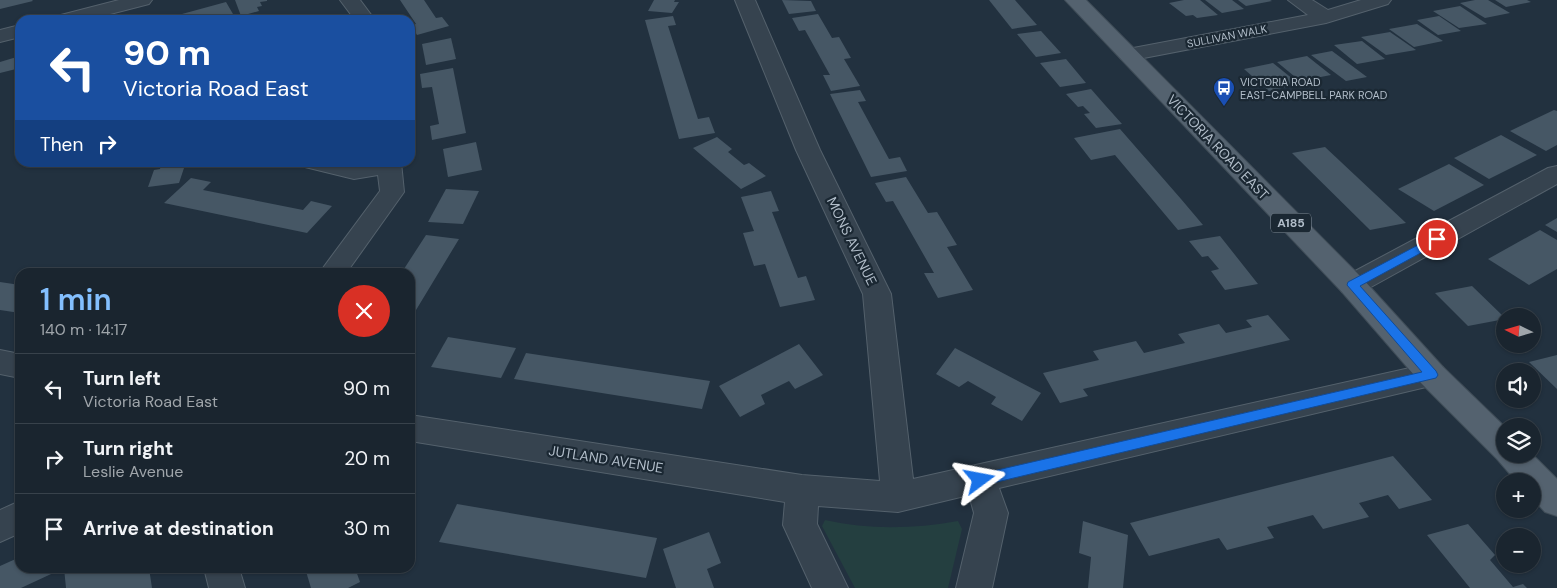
<!DOCTYPE html>
<meta charset="utf-8">
<style>
:root{--surface:#1a252f;--page:#27313b;--text:#f1f3f6;--muted:#9fa5aa;--line:#38424b;--accent:#83bffe}
body{margin:0;font-family:"DM Sans",sans-serif;background:var(--page);color:var(--text);height:100vh;display:flex;flex-direction:column;font-size:19px;white-space:nowrap}
*{box-sizing:border-box;margin:0}
p{font-size:16px;color:var(--muted)}
.icon{flex:none;width:28px;height:28px;fill:none;stroke:currentColor;stroke-width:2;stroke-linecap:round;stroke-linejoin:round}
.map{position:relative;flex:1;overflow:hidden}
.sheet{position:absolute;left:15px;top:268px;width:400px;height:305px;display:flex;flex-direction:column;background:var(--surface);border-radius:15px;box-shadow:0 1px 4px #0004,0 0 0 1px var(--line)}
.sheet>*{flex:none}
.hud{position:absolute;left:15px;top:15px;width:400px;height:152px;border-radius:15px;box-shadow:0 1px 4px #0004,0 0 0 1px var(--line);background:#1a4fa0;color:#fff;overflow:hidden}
.needle{width:32px;rotate:275deg}
.tools{position:absolute;left:1496px;top:308px;display:grid;gap:10px}
.tools a{display:grid;place-items:center;width:45px;height:45px;border-radius:50%;background:var(--surface);box-shadow:0 1px 4px #0004,0 0 0 1px var(--line);font-size:25px}
.pin{position:absolute;display:grid;place-items:center;width:42px;height:42px;color:#fff;margin:-21px;border:2px solid #fff;border-radius:50%;box-shadow:0 1px 5px #0007}
.me{position:absolute;width:55px;margin:-28px;rotate:77deg;stroke-linejoin:round;filter:drop-shadow(0 0 4px #0008)}
.turn{display:flex;align-items:center;gap:18px;height:105px;padding:0 25px;font-size:22px}
.turn .icon{width:65px;height:65px;stroke-width:2.5}
.turn b{display:block;font-size:35px;line-height:42px}
.then{display:flex;align-items:center;height:48px;padding:0 25px;background:#0003;gap:10px;font-size:19px}
.round{display:grid;place-items:center;flex:none;width:52px;height:52px;border-radius:26px;background:var(--page)}
.overview{display:flex;align-items:center;justify-content:space-between;height:85px;padding:0 25px}
h1{font-size:30px;font-weight:600;line-height:38px;color:var(--accent)}
ul{padding:0;list-style:none}
li{display:flex;align-items:center;gap:15px;height:70px;padding:0 25px;border-top:1px solid var(--line)}
li div{flex:1}
li b{display:block;font-size:19px}
li em{font-style:normal}
.map>svg:first-child{display:block}
</style>
<div class="map">
<svg width="1557" height="588" viewBox="0 0 1557 588">
<rect width="100%" height="100%" fill="#22313f"/>
<path fill="#243f40" d="M 825,520 C 869,530 913,529 958,521 L 962,529 L 948,588 L 855,588 L 822,526 Z"/>
<g fill="#465765">
<polygon points="0,0 32,0 33,1 0,9"/>
<polygon points="235,0 267,0 267,1 260,2 262,6 257,7 259,11 241,16"/>
<polygon points="400,0 424,0 436,18 442,17 449,26 417,35 411,25 416,24"/>
<polygon points="654,0 675,0 674,2 679,2 672,13 648,11"/>
<polygon points="782,0 811,1 816,11 789,14"/>
<polygon points="989,0 1015,0 1037,25 1012,29"/>
<polygon points="1184,0 1200,0 1218,15 1197,18 1193,15 1186,16 1169,3"/>
<polygon points="1205,0 1232,0 1244,9 1222,13"/>
<polygon points="1238,0 1270,0 1272,1 1246,6"/>
<polygon points="1475,0 1488,0 1510,13 1485,18 1460,3"/>
<polygon points="1495,0 1527,0 1531,2 1506,7"/>
<polygon points="226,2 233,14 213,19 212,16 198,20 160,20"/>
<polygon points="1460,6 1487,24 1459,28 1433,11"/>
<polygon points="308,14 311,20 290,20 290,19"/>
<polygon points="818,14 832,38 839,37 851,58 844,59 860,86 831,91 823,75 830,75 805,30 799,31 792,18"/>
<polygon points="673,16 676,25 668,26 698,119 709,117 715,133 679,139 645,20"/>
<polygon points="1439,16 1461,31 1438,35 1417,20"/>
<polygon points="1417,24 1443,41 1414,47 1389,29"/>
<polygon points="1041,31 1061,53 1036,57 1017,34"/>
<polygon points="1390,32 1416,50 1386,55 1361,37"/>
<polygon points="451,38 456,59 426,65 422,44"/>
<polygon points="1362,41 1385,59 1357,64 1334,45"/>
<polygon points="1332,51 1367,77 1346,81 1311,55"/>
<polygon points="20,56 20,68 0,73 0,62"/>
<polygon points="1307,56 1331,75 1300,81 1277,62"/>
<polygon points="1066,59 1086,83 1060,87 1040,63"/>
<polygon points="1273,63 1299,84 1269,91 1244,69"/>
<polygon points="453,68 466,133 432,140 430,126 439,124 432,87 422,88 420,74"/>
<polygon points="1091,89 1105,105 1122,124 1096,128 1084,114 1090,113 1083,106 1078,107 1066,94"/>
<polygon points="860,90 866,101 858,102 889,159 900,157 907,171 871,177 830,94"/>
<polygon points="1554,110 1557,111 1557,145 1546,151 1510,131"/>
<polygon points="1120,129 1181,199 1203,225 1178,230 1115,155 1091,160 1074,138"/>
<polygon points="1501,135 1537,155 1489,179 1454,158"/>
<polygon points="717,137 732,149 728,152 744,165 749,163 766,176 741,189 693,148"/>
<polygon points="476,142 482,170 448,177 443,149"/>
<polygon points="1325,147 1406,223 1370,230 1292,153"/>
<polygon points="162,162 186,162 179,183 148,187 154,170 160,169"/>
<polygon points="1449,164 1484,185 1434,211 1398,189"/>
<polygon points="906,177 928,213 937,212 957,245 947,247 973,290 938,298 924,273 934,273 893,201 886,202 875,183"/>
<polygon points="191,178 211,182 203,190 303,210 311,201 332,206 307,233 164,203"/>
<polygon points="446,189 479,191 463,224 428,222"/>
<polygon points="771,191 779,211 772,212 798,278 806,276 815,300 780,307 765,264 754,266 743,233 754,231 741,197"/>
<polygon points="1557,218 1557,232 1545,225"/>
<polygon points="1540,230 1557,240 1557,269 1529,285 1488,259"/>
<polygon points="426,235 459,239 410,320 410,272 402,272"/>
<polygon points="1220,236 1258,284 1225,290 1211,271 1219,269 1208,256 1202,257 1189,241"/>
<polygon points="0,282 20,285 20,313 0,310"/>
<polygon points="1472,286 1505,318 1505,319 1468,326 1435,293"/>
<polygon points="1268,315 1290,340 1083,389 1088,396 1060,403 1043,373 1099,360 1093,351 1136,341 1144,353 1185,343 1178,334 1219,324 1226,333 1252,327 1246,320"/>
<polygon points="448,337 516,348 501,378 431,367"/>
<polygon points="799,344 823,375 795,389 789,381 761,395 765,404 740,417 719,386"/>
<polygon points="955,348 1041,393 1022,421 991,404 996,397 968,381 959,387 936,374"/>
<polygon points="526,353 710,381 702,409 514,379"/>
<polygon points="1557,355 1557,389 1529,362"/>
<polygon points="1393,456 1432,500 1399,509 1388,495 1359,503 1369,517 1323,529 1313,515 1267,527 1274,538 1227,550 1219,538 1149,556 1130,523"/>
<polygon points="457,504 657,538 646,578 439,542"/>
<polygon points="1083,521 1128,535 1123,588 1088,588 1091,557 1079,553"/>
<polygon points="1468,524 1495,555 1490,560 1513,587 1523,584 1527,588 1470,588 1427,535"/>
<polygon points="709,532 721,563 707,569 714,588 676,588 663,549"/>
<polygon points="20,557 20,568 149,568 152,588 66,588 64,568 21,588 0,588 0,566"/>
<polygon points="305,568 355,568 360,582 348,588 311,588"/>
</g>
<g fill="none" stroke-linecap="round" stroke-linejoin="round">
<g stroke="#54616c" stroke-width="2">
<g id="street">
<polygon points="119,0 152,0 149,4 87,20 54,20 57,16"/>
<polygon points="340,0 360,0 375,20 355,20"/>
<polygon points="735,0 755,0 820,150 891,294 913,479 1432,363 1443,367 1447,375 1443,383 999,488 1008,513 992,588 956,588 974,513 969,495 898,512 818,506 817,524 848,588 812,588 783,525 785,502 410,441 410,415 802,475 880,481 863,294 796,150"/>
<polygon points="1288,0 1312,0 1328,10 1361,0 1391,0 1388,4 1326,23 1128,61 1121,59 1118,55 1121,51 1128,49 1308,15"/>
<polygon points="20,25 20,37 0,42 0,30"/>
<polygon points="301,162 401,162 404,192 347,272 320,272 380,191 378,175 354,179 305,167"/>
<polygon points="1557,166 1557,184 1362,292 1352,295 1342,292 1338,285 1342,278 1548,168"/>
<polygon points="0,350 20,354 20,378 0,374"/>
<polygon points="20,501 20,533 0,542 0,510"/>
<polygon points="204,568 239,568 245,588 209,588"/>
</g>
</g>
<g stroke="#3f4c57" stroke-width="2">
<polygon id="primary" points="1065,0 1086,0 1362,278 1443,367 1505,427 1505,454 1532,454 1557,479 1557,516 1545,512 1532,498 1532,481 1516,481 1497,459 1421,383 1342,292"/>
</g>
<use href="#street" fill="#36434f" fill-rule="evenodd"/>
<use href="#primary" fill="#54626f" fill-rule="evenodd"/>
</g>
<polygon fill="#1a73e8" stroke="#114b97" points="1437,235 1441,237 1441,242 1360,286 1436,371 1438,375 1436,378 980,486 975,484 973,480 975,475 980,474 1422,372 1347,285 1348,282"/>
<defs>
<g id="bus-pin" transform="scale(1.125)"><path d="M0 17L-7.5 6A9.5 9.5 0 1 1 7.5 6Z" fill="#1a4fb4" stroke="#1b2833"/><path d="M-5-6H5V4H4V6H2V4H-2V6H-4V4H-5ZM-3.5-4V0h7V-4ZM-3.5 1.2v1.5H-2V1.2ZM2 1.2v1.5H3.5V1.2Z" fill="#fff"/></g>
</defs>
<g fill-rule="evenodd">
<use href="#bus-pin" x="1224" y="88"/>
</g>
<g text-anchor="middle" stroke-width="4.5" stroke-linejoin="round" paint-order="stroke">
<g font-size="11" fill="#b2beca" stroke="#1b2833">
<text transform="translate(1227 36) rotate(-11)" y="4">SULLIVAN WALK</text>
</g>
<g font-size="11" fill="#b2beca" stroke="#1b2833" text-anchor="start">
<text x="1240" y="86">VICTORIA ROAD<tspan x="1240" dy="13">EAST-CAMPBELL PARK ROAD</tspan></text>
</g>
<rect fill="#1b2833" stroke="#85919d" stroke-width="1" x="1271" y="213.5" width="40" height="19" rx="4"/>
<g font-size="12" font-weight="bold" fill="#b2beca">
<text x="1291" y="227">A185</text>
</g>
<g font-size="14" fill="#b2beca" stroke="#1b2833">
<text transform="translate(1218 147) rotate(46)" y="5">VICTORIA ROAD EAST</text>
<text transform="translate(852 241) rotate(64)" y="5">MONS AVENUE</text>
<text transform="translate(606 459) rotate(9)" y="5">JUTLAND AVENUE</text>
</g>
</g>
</svg>
<div class="tools">
<a><svg class="needle" viewBox="-14 -14 28 28"><path d="M0-13l5 13h-10z" fill="#e53935"/><path d="M0 13l5-13h-10z" fill="#9fa5aa"/></svg></a>
<a><svg class="icon" aria-label="sound" viewBox="0 0 24 24"><path d="M4 9h4l5-4v14l-5-4H4zM17 9q2 3 0 6"/></svg></a>
<a><svg class="icon" aria-label="layers" viewBox="0 0 24 24"><path d="M12 4l9 5-9 5-9-5zM3 14l9 5 9-5"/></svg></a>
<a>+</a>
<a>−</a>
</div>
<div class="pin" style="left:1437px;top:239px;background:#d93025"><svg class="icon" aria-label="arrive" viewBox="0 0 24 24"><path d="M6 21V4h12l-3 4 3 4H6"/></svg></div>
<svg class="me" style="left:980px;top:480px" viewBox="-20 -20 40 40"><path d="M0-17L14 15 0 8-14 15z" fill="#1a73e8" stroke="#fff" stroke-width="4"/></svg>
<div class="hud">
<div class="turn"><svg class="icon" aria-label="left" viewBox="0 0 24 24"><path d="M17 20v-9H6M10 6l-5 5 5 5"/></svg><div><b>90 m</b>Victoria Road East</div></div>
<div class="then">Then<svg class="icon" aria-label="right" viewBox="0 0 24 24"><path d="M7 20v-9h11M14 6l5 5-5 5"/></svg></div>
</div>
<section class="sheet">
<div class="overview"><div><h1>1 min</h1><p>140 m · 14:17</p></div><a class="round" style="background:#d93025;color:#fff"><svg class="icon" aria-label="close" viewBox="0 0 24 24"><path d="M6 6l12 12M18 6L6 18"/></svg></a></div>
<ul>
<li><svg class="icon" aria-label="left" viewBox="0 0 24 24"><path d="M17 20v-9H6M10 6l-5 5 5 5"/></svg><div><b>Turn left</b><p>Victoria Road East</p></div><em>90 m</em></li>
<li><svg class="icon" aria-label="right" viewBox="0 0 24 24"><path d="M7 20v-9h11M14 6l5 5-5 5"/></svg><div><b>Turn right</b><p>Leslie Avenue</p></div><em>20 m</em></li>
<li><svg class="icon" aria-label="arrive" viewBox="0 0 24 24"><path d="M6 21V4h12l-3 4 3 4H6"/></svg><div><b>Arrive at destination</b></div><em>30 m</em></li>
</ul>
</section>
</div>
